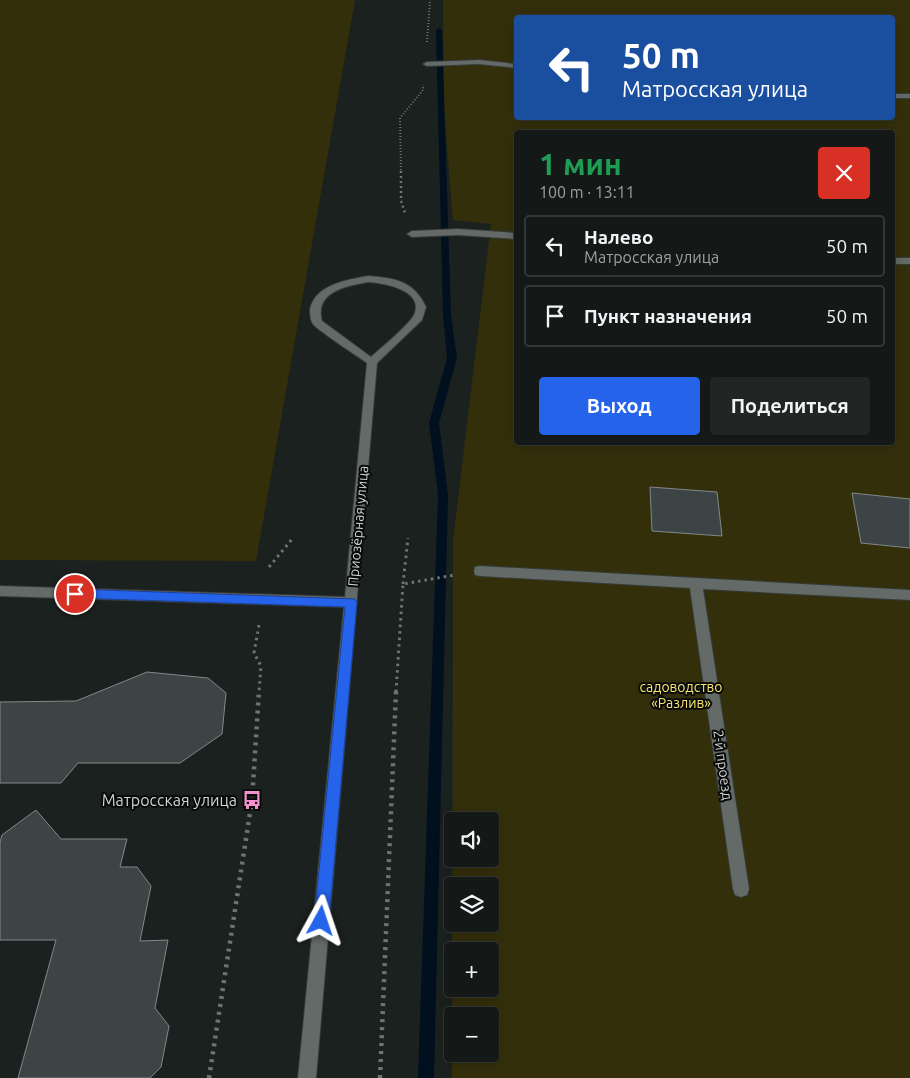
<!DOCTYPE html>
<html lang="ru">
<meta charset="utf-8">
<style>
:root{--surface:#141917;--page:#212624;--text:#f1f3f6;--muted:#9da0a1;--line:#333836;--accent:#2563eb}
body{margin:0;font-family:Ubuntu,sans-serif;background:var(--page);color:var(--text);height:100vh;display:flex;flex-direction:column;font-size:19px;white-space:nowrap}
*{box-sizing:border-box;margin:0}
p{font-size:16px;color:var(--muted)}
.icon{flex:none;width:28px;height:28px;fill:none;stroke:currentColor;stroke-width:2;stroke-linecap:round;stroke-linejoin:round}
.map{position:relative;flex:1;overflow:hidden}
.drawer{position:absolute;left:514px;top:130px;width:381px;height:315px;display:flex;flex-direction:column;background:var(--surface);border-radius:5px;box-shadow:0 2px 12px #0003,0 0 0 1px var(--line)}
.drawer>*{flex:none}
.hud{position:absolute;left:514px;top:15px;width:381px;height:105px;border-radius:5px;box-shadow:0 2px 12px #0003,0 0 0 1px var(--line);background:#1a4fa0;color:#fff;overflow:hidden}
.fabs{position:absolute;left:444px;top:812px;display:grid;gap:10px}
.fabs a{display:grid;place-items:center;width:55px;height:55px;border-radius:5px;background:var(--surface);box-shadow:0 2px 12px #0003,0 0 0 1px var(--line);font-size:25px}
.pin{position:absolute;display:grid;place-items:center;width:42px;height:42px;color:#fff;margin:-21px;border:2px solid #fff;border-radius:50%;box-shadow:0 1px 5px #0007}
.me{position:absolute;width:55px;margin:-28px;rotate:5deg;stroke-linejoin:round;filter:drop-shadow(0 0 4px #0008)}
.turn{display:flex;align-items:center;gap:18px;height:105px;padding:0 25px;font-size:22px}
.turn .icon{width:65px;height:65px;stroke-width:2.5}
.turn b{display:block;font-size:35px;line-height:42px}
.round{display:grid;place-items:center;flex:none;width:52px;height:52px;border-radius:5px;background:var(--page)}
.headline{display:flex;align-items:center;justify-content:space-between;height:85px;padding:0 25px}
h1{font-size:30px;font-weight:600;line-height:38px;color:#1e9e55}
.action{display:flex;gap:10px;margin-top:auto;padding:10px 25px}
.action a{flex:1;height:58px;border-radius:5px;background:var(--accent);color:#fff;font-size:20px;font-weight:600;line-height:58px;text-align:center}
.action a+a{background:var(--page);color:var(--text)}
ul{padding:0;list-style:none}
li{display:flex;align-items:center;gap:15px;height:62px;margin:0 10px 8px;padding:0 15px;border:2px solid var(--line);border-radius:5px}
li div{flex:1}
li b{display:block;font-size:19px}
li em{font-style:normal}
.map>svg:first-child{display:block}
</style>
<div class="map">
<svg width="910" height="1078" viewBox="0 0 910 1078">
<rect width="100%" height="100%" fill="#1b211f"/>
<g fill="#342f0b" fill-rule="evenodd">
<polygon points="0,0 355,0 256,561 0,560"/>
<path d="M 443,0 L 910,0 L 910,1078 L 452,1078 L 453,541 L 491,224 L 453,220 L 444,111 ZM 516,18 L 892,18 L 892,118 L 516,118 ZM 516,132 L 892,132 L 892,442 L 516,442 ZM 452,821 L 490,821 L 490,859 L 452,859 ZM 452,886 L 490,886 L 490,924 L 452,924 ZM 452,951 L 490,951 L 490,989 L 452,989 ZM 452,1016 L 490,1016 L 490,1054 L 452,1054 Z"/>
</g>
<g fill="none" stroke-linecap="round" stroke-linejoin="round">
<polygon fill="#00101f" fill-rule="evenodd" points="439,28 442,30 451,315 457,358 439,423 448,495 434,1078 418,1078 438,495 429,423 447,358 443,315 436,30"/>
</g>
<g fill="#3d4445" stroke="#818989">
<polygon points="650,487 717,492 722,536 652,531"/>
<polygon points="852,493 910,499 910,548 861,543"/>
<polygon points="147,672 208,678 226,693 222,734 180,763 78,763 61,783 0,783 0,702 76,701"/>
<polygon points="36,810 61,839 127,839 120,867 137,867 151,886 140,941 168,940 155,1008 169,1026 161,1067 150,1078 18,1078 56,940 0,940 0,842 2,835"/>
</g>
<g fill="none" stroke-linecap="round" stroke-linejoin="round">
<g stroke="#363b39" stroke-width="2">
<g id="minor">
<polygon points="479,60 516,64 516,68 479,64 427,66 423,64 427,62"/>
<rect x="892" y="94" width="18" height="4"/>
<polygon points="458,229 516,233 516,239 458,235 412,237 407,234 412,231"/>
<rect x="892" y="258" width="18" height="6"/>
<path d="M 368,276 C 395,278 414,281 426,307 L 422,320 L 377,363 L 316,1078 L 298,1078 L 344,607 L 0,596 L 0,586 L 345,597 L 367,363 C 356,355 320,332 313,324 C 310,320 310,313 310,309 C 316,284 347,280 368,276 ZM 368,282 C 384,283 425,290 414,315 C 409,325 381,348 371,357 L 322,321 C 314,292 346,286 368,282 Z"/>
<polygon points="480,566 910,590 910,600 703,589 749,889 747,895 741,897 735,895 733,889 690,588 480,576 475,575 474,571 475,567"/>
</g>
</g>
<g stroke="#6f7472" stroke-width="2" stroke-dasharray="1 2" stroke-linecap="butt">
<polyline points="427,42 430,0"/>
<polyline points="401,173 400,118 423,90 423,85"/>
</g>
<polyline stroke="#6f7472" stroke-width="2.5" stroke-dasharray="2 3" stroke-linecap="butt" points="401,171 401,201 405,213"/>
<g stroke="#6f7472" stroke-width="3" stroke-dasharray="2.5 4" stroke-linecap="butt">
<polyline points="269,567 293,538"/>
<polyline points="403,584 408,538"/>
<polyline points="259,625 254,653 261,666 259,692"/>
<polyline points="396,692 403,584 455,575"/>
</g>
<g stroke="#6f7472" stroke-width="4.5" stroke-dasharray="3 5" stroke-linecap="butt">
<polyline points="209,1078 252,800 259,691"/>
<polyline points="380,1078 396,691"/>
</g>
<use href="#minor" fill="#636a67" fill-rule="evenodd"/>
</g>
<polygon fill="#2563eb" stroke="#184099" points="75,589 355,599 357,602 329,921 327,926 321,929 316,926 314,921 345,607 75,598 71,597 69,594 71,590"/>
<defs>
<g id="bus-bare" transform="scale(1.5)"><path d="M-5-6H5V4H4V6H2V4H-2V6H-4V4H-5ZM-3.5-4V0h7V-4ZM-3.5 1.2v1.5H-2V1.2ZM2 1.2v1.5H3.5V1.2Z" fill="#f690cf" stroke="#080a09" stroke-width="2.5" paint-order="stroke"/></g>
</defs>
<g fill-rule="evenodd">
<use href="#bus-bare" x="252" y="800"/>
</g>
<g text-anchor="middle" stroke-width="4" stroke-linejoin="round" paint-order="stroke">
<g font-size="14" fill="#d0d4d2" stroke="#080a09">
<text transform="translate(358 526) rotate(-85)" y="5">Приозёрная улица</text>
<text transform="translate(723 765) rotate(82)" y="5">2-й проезд</text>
</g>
<g font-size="14" fill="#f8e46f" stroke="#080a09">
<text x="681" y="692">садоводство<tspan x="681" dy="16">«Разлив»</tspan></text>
</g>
<g font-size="16" fill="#d0d4d2" stroke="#080a09" text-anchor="end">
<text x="237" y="806">Матросская улица</text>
</g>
</g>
</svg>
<div class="fabs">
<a><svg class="icon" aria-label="sound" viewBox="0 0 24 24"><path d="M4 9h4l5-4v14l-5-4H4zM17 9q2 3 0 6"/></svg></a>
<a><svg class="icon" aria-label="layers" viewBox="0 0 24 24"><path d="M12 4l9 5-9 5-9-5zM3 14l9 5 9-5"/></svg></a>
<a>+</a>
<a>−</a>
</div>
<div class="pin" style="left:75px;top:594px;background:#d93025"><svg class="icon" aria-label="arrive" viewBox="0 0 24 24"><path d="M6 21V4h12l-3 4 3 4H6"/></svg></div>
<svg class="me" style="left:321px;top:921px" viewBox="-20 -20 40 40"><path d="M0-17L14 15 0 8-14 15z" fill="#2563eb" stroke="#fff" stroke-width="4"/></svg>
<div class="hud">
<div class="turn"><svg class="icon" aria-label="left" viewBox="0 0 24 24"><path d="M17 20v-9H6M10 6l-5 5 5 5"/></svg><div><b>50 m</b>Матросская улица</div></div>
</div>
<section class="drawer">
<div class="headline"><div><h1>1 мин</h1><p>100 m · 13:11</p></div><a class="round" style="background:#d93025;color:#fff"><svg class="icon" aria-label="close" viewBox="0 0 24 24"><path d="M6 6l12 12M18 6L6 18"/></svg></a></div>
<ul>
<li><svg class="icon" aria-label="left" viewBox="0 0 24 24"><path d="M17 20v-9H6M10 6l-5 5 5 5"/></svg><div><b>Налево</b><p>Матросская улица</p></div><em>50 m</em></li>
<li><svg class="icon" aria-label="arrive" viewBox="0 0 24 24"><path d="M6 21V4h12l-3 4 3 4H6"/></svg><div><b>Пункт назначения</b></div><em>50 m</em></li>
</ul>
<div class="action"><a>Выход</a><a>Поделиться</a></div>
</section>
</div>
